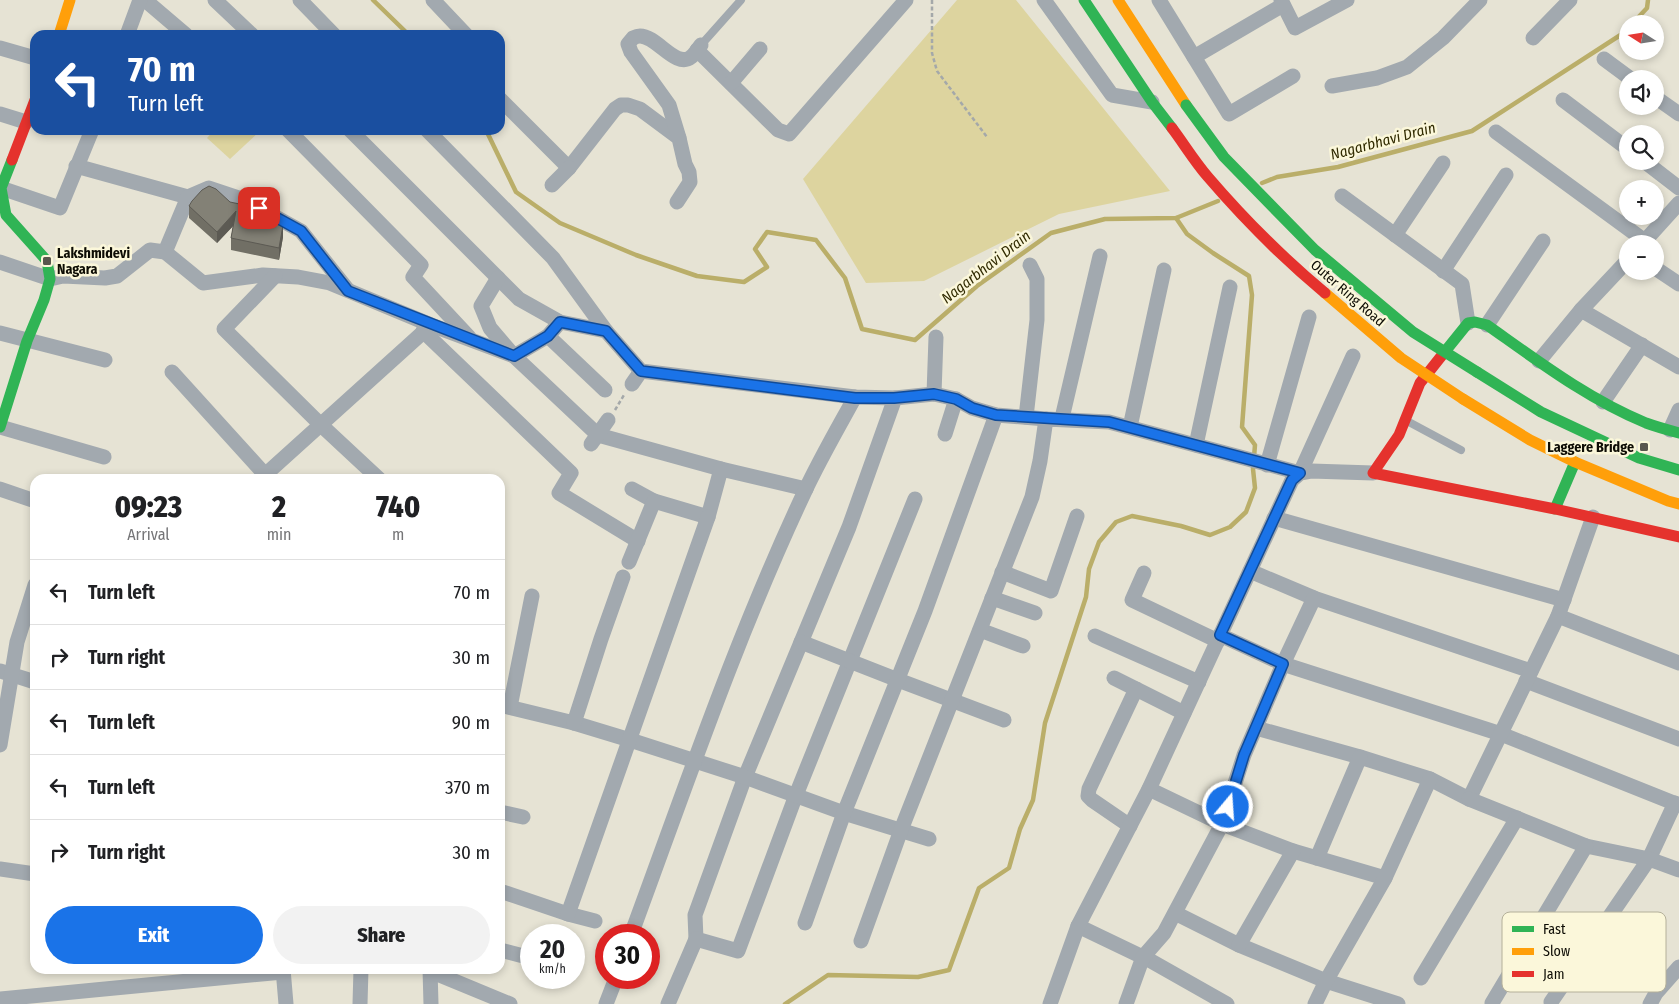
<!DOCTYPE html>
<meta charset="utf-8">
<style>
:root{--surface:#fff;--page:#f2f2f2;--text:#202124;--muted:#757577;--line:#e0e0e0;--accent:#1a73e8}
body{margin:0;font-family:"Fira Sans Condensed",sans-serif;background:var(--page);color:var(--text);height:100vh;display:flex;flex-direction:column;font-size:19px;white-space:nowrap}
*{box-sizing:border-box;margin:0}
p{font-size:16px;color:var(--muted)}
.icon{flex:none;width:28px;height:28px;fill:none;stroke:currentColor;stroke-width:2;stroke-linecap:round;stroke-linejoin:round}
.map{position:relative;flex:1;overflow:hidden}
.details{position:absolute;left:30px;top:474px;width:475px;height:500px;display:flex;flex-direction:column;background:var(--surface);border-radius:15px;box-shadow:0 2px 8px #0003}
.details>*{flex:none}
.hud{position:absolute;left:30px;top:30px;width:475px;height:105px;border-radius:15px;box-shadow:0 2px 8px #0003;background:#1a4fa0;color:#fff;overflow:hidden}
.needle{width:32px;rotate:282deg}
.fabs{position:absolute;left:1619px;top:15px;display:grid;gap:10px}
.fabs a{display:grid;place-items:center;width:45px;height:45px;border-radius:50%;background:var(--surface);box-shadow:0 2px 8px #0003;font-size:25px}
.speed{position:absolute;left:520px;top:924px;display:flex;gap:10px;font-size:25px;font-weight:700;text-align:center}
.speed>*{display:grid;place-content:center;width:65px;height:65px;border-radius:50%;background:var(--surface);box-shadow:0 2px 8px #0003;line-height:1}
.speed small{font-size:12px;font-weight:400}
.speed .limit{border:8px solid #d22;background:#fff;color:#111}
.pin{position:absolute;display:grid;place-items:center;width:42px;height:42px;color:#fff;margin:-21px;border-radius:10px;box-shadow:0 2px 8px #0006}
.me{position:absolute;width:55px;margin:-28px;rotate:18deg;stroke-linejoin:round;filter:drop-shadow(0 0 4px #0008)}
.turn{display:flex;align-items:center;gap:18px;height:105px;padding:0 15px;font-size:22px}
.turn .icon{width:65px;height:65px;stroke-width:2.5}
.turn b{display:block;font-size:35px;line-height:42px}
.eta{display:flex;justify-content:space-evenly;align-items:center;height:85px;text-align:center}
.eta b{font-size:30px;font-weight:800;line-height:35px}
.action{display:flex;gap:10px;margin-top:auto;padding:10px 15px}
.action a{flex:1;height:58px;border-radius:30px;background:var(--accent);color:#fff;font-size:20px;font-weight:800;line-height:58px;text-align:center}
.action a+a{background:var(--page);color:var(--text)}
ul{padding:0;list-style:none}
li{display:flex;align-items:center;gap:15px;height:65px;padding:0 15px;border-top:1px solid var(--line)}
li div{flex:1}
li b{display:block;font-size:19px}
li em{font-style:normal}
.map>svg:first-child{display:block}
</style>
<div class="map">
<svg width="1679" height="1004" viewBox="0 0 1679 1004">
<rect width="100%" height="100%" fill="#e6e3d4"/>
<g fill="#ddd49f">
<polygon points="957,0 1016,0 1170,191 1059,214 924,281 866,283 803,179"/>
<polygon points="214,130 261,130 230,159 207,138"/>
</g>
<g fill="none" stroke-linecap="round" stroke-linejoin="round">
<g stroke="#baae69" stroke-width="4.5">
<polyline points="373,0 409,35"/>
<polyline points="1632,24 1647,8 1648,0"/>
<polyline points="486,130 516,192 560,223 636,255 697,276 744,282 767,267 755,249 767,232 816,240 845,278 862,329 915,340 977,286 1051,233 1105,219 1176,218 1218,201"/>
<polyline points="1262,183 1277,177 1338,167 1472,131 1622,34 1628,28"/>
<polyline points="785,1004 828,975 918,977 949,970 979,888 1009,868 1020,829 1033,800 1045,723 1086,597 1089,569 1099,542 1116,522 1132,516 1181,526 1210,535 1230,527 1246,512 1255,488 1253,469 1255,445 1242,427 1252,295 1249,276 1213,253 1187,234 1176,218"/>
</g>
<g stroke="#a4a8a9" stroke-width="2.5" stroke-dasharray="4 2.5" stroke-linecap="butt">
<polyline points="932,0 932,53 937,71 987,137"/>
<polyline points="615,410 624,395"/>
</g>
<g stroke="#a2a9af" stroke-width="8">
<polyline points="701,45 741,0"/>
<polyline points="1407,421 1461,450"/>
</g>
<g stroke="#a2a9af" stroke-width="15">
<polyline points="145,0 186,35"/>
<polyline points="215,0 252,35"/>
<polyline points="300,0 334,35"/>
<polyline points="433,0 466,35"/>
<polyline points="1044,0 1112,95 1152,102"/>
<polyline points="1159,0 1229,114 1293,76"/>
<polyline points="1281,0 1295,28 1347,0"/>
<polyline points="127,35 140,0"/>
<polyline points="1533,38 1570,0"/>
<polyline points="0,48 35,58"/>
<polyline points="697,50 778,130 789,134 906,0"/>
<polyline points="1194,57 1283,5"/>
<polyline points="1604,59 1631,79"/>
<polyline points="731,83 760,49"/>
<polyline points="1332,86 1377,78 1407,67 1443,38 1480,0"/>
<polyline points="1655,97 1679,114"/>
<polyline points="500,99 569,168 615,109 621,105 628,105 640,109 679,138 685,164 689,172 690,182 677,202"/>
<polyline points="1563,100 1628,149"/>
<polyline points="0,114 26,122"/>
<polyline points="288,130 421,265 413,277 469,337"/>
<polyline points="350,130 519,299 560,322 606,331 641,371 855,397 895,398 934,394 956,399 972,408 996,415 1046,419"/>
<polyline points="427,130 553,258 606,331"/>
<polyline points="1496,132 1645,241"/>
<path d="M 679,138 L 669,105 L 631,52 L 628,44 L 633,38 C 635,37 638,36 640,36 C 657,36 676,69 691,57 C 695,54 698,49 701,45"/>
<polyline points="1644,161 1679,188"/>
<polyline points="76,166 188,197 209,188 245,200 301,231 347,289"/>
<polyline points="552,185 569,168"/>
<polyline points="1,188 60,208 92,130"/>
<polyline points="1342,196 1462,284 1468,323"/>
<polyline points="1395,235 1443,163"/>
<polyline points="1642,244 1679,203"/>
<polyline points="165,252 188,197"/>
<polyline points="0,262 50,279 63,276 105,278 117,276 150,250 165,252 203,283 263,275 298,277 330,283 431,325 514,356 548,336 560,322"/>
<polyline points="1655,268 1679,284"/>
<polyline points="1443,271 1506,175"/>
<polyline points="275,276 224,329 321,425 379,479"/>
<polyline points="498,278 481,306 490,328 514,356 598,435 721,469"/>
<polyline points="1581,310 1679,367"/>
<polyline points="1487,325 1543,241"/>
<polyline points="423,331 571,473 559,493 638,541"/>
<polyline points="0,333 105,360"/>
<polyline points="548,336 605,390"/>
<polyline points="1539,361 1581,310 1628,260"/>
<polyline points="172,372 269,479"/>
<polyline points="632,384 641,371"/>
<polyline points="934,394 936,337"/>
<polyline points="895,398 849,527 745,777 695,915 696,939 738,951 796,795 915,499"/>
<polyline points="1603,402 1642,345"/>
<polyline points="1026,417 1037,320 1037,279 1030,265"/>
<polyline points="1062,418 1100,256"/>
<polyline points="0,427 104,457"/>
<polyline points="1130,427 1164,270"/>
<polyline points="1670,430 1679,410"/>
<polyline points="945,434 956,399"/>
<polyline points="591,444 608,420"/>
<polyline points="1196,445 1230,287"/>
<polyline points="1267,465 1309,317"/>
<polyline points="266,474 430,326"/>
<polyline points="0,489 35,501"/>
<polyline points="632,489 654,501"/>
<polyline points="1274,518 1564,600"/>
<polyline points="629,562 654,501 708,517 721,469 806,489"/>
<polyline points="1250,571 1314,598 1531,671"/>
<polyline points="1002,572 1051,591 1077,516"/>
<polyline points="1144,573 1132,600 1218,641"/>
<polyline points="992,598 1035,613"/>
<polyline points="1558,616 1679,663"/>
<polyline points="980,630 1023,646"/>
<polyline points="1220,635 1283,664 1501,734 1679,805"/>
<polyline points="1095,636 1199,682"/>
<polyline points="801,642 898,680 1004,720"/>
<polyline points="0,671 35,682"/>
<polyline points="1114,678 1136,689"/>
<polyline points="1526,681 1679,739"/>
<polyline points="500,705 574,723 630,740 745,777 844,813 929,839"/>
<polyline points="510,707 532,596"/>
<polyline points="574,723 601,639 623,577"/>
<polyline points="1256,728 1360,757 1430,779 1469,799 1558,616 1593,517"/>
<polyline points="0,745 17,642 35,585"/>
<polyline points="1149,789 1222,824 1293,851 1385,878"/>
<polyline points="1469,799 1586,846 1649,859 1675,803"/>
<polyline points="500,812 523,817"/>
<polyline points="1130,826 1092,800 1088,796 1089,789 1136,689 1184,713"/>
<polyline points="1317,858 1360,757"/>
<polyline points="0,869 35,874"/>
<polyline points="500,891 568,914 595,921"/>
<polyline points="1175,913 1239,945 1326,981 1398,1004"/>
<polyline points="568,914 708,517"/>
<polyline points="805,923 844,813 925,611 996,415"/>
<polyline points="1078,926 1151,961 1227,1004"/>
<path d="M 631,935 C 686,786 737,635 805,491 C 820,459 838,428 855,397"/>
<polyline points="861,941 901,830 1032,497 1040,461 1046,419 1109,422 1300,473 1353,356"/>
<polyline points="1239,945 1293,851"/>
<polyline points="500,950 531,958"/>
<polyline points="283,969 286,1004"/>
<polyline points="430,969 431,1004"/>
<polyline points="430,971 510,1004"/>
<polyline points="1421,978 1517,818"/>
<polyline points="0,999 283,972"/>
<polyline points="1551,1002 1649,859 1679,870"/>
<polyline points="1492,1003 1586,846"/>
<polyline points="360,1004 361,969"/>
<polyline points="606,1004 616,978"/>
<polyline points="668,1004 696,939"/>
<polyline points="1050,1004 1078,926 1149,789 1292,480 1300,473 1311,471 1373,473"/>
<polyline points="1126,1004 1143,957 1164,933 1222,824 1244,755 1283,664 1314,598"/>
<polyline points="1315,1004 1326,981 1385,878 1430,779"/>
<polyline points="1650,1004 1656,993 1679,967"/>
</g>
<g stroke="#30b455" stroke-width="11">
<polyline points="1084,0 1152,102 1172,128"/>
<path d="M 1443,354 L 1468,323 L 1475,322 L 1487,325 C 1538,361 1588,399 1646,423 C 1657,427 1668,430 1679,433"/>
<polyline points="1477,372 1541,412 1639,458 1679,470"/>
<polyline points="0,427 27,341 44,300 50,279 47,261 6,215 1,188 12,160"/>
<polyline points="1555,509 1575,462"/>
</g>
<g stroke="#ff9f0a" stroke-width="11">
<polyline points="1118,0 1186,105"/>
<polyline points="59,35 70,0"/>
<polyline points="1463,399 1530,440 1575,462 1668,501 1679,504"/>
</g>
<g stroke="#e5322d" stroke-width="11">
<polyline points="12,160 35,100"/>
<polyline points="1443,354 1420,383 1399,435 1373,473 1555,509 1679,537"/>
</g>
<polyline stroke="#30b455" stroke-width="11" points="1186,105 1224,157 1315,250 1413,332 1477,372"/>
<polyline stroke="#ff9f0a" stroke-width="11" points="1325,293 1401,358 1463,399"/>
<path stroke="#e5322d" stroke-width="11" d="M 1172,128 C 1184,144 1195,162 1208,177 C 1244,219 1283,258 1325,293"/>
</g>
<polygon fill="#716f65" points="230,202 282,225 283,237 279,260 231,250 231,238 233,226 217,243 189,218 189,206"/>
<g fill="#5c5a53">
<polygon points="236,211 236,223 217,243 217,232"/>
<polygon points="282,220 282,231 283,225 283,237 279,260 279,248"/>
</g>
<polygon fill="#838176" stroke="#5c5a53" points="209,186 216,189 230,202 263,209 282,220 281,225 283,225 279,248 231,238 236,211 217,232 189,206 192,201 202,190"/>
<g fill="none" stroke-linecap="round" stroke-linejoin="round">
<g stroke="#114b97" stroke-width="12">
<polyline id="route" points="259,208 301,231 348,291 514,356 548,336 560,322 606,331 641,371 855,398 894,398 934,394 956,399 972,408 996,415 1109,422 1300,473 1292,480 1220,635 1283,664 1244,755 1228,807"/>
</g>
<use href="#route" stroke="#1a73e8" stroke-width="9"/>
</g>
<g fill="#59574d" stroke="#fbf7da" stroke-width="2">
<rect x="42" y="256" width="10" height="10" rx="2.5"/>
<rect x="1639" y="442" width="10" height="10" rx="2.5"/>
</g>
<g text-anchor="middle" stroke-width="5" stroke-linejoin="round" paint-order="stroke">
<g font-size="14" font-weight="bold" fill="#0d0c04" stroke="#fbf7da" text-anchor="start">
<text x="57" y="258">Lakshmidevi<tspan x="57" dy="16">Nagara</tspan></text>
<text x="1634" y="452" text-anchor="end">Laggere Bridge</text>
</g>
<g font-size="14" fill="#0d0c04" stroke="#fbf7da">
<text transform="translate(1348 293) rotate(41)" y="5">Outer Ring Road</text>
</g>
<g font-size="15" font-style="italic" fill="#302a01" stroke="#fbf7da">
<text transform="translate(1383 141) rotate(-15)" y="5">Nagarbhavi Drain</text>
<text transform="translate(986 267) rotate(-38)" y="5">Nagarbhavi Drain</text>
</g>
</g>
<rect x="1502" y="912" width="164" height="80" rx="8" fill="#fbf7da" stroke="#b4b09a" stroke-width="1"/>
<rect x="1512" y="926" width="22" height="6" fill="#30b455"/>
<rect x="1512" y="948" width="22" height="7" fill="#ff9f0a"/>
<rect x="1512" y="971" width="22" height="6" fill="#e5322d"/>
<g font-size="14" fill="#0d0c04">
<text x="1543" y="934">Fast</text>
<text x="1543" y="956">Slow</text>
<text x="1543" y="979">Jam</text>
</g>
</svg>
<div class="fabs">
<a><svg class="needle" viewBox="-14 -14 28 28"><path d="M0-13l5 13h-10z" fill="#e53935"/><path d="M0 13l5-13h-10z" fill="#757577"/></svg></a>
<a><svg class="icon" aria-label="sound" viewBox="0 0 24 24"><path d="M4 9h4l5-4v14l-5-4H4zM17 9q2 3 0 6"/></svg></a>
<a><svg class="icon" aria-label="search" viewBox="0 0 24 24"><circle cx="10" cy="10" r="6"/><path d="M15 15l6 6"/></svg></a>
<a>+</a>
<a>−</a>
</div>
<div class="speed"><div>20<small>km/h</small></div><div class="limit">30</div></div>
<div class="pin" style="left:259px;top:208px;background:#d93025"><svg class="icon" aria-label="arrive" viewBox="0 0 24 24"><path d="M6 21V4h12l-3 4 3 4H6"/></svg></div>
<svg class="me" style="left:1228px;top:807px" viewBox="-20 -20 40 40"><circle r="17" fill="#1a73e8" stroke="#fff" stroke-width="3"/><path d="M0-11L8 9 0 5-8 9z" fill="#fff"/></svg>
<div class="hud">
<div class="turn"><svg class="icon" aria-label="left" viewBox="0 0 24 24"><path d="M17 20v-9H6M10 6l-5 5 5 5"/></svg><div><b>70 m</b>Turn left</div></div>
</div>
<section class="details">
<div class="eta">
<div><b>09:23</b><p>Arrival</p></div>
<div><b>2</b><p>min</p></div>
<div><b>740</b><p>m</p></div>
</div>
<ul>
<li><svg class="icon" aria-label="left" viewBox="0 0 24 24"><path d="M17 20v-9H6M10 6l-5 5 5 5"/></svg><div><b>Turn left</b></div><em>70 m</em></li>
<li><svg class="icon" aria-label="right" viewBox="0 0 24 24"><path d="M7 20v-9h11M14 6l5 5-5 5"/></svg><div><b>Turn right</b></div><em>30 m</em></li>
<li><svg class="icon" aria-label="left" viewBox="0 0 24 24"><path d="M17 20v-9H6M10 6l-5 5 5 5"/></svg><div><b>Turn left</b></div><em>90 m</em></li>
<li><svg class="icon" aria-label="left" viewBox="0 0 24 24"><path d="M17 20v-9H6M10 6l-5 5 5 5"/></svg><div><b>Turn left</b></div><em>370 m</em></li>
<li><svg class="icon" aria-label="right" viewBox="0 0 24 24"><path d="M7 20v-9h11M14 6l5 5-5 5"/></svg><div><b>Turn right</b></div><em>30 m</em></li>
</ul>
<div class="action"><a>Exit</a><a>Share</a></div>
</section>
</div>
